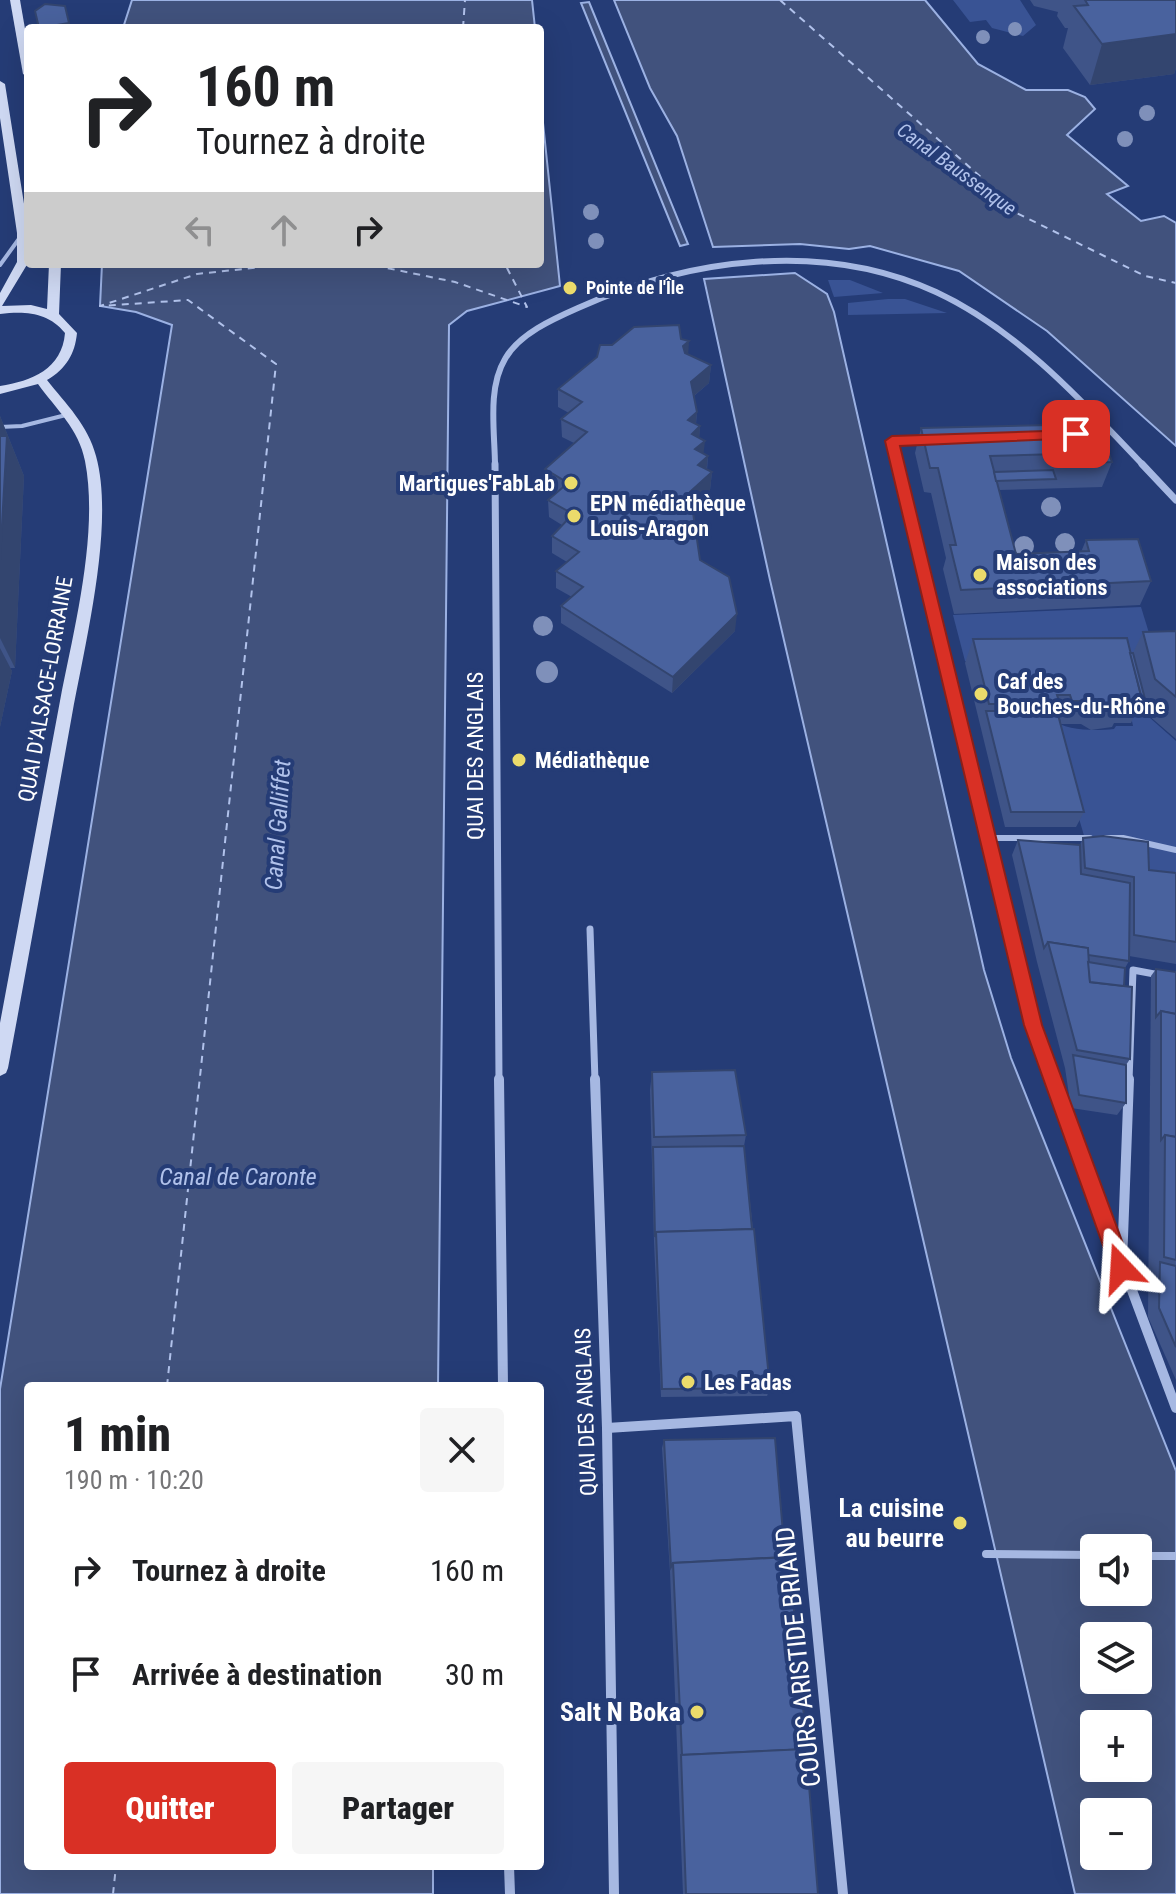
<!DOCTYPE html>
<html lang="fr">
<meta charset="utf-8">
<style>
:root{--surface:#fff;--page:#f6f6f6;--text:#202124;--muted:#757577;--accent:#d93025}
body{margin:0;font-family:"Roboto Condensed",sans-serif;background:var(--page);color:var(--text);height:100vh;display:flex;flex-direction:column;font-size:30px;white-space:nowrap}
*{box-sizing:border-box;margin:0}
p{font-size:26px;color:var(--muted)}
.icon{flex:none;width:44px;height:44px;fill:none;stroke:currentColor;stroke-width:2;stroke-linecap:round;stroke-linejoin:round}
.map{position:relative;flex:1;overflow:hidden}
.sheet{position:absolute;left:24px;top:1382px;width:520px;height:488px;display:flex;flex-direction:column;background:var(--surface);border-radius:8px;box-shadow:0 8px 32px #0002}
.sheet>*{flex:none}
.hud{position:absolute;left:24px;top:24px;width:520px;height:244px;border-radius:8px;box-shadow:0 8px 32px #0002;background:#fff;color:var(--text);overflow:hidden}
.controls{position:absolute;left:1080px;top:1534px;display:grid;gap:16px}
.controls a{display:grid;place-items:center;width:72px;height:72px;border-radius:8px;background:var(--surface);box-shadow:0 8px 32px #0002;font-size:40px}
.pin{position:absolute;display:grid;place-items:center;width:68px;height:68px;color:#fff;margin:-34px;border-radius:16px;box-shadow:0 4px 12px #0006}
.me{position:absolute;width:88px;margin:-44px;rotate:340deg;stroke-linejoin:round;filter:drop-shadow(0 0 6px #0008)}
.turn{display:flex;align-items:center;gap:28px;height:168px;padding:0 40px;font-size:36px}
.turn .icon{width:104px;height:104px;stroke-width:2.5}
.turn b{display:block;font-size:56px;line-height:68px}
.lanes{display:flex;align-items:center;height:76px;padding:0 40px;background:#0003;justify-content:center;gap:40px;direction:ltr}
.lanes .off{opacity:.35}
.round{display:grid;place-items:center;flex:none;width:84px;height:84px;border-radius:8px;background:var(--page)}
.headline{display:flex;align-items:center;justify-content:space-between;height:136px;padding:0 40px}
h1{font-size:48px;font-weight:800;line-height:60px}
.button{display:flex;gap:16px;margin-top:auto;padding:16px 40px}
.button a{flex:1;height:92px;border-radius:8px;background:var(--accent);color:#fff;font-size:32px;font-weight:800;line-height:92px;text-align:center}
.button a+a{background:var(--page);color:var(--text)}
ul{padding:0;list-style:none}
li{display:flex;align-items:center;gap:24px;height:104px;padding:0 40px}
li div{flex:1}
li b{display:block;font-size:30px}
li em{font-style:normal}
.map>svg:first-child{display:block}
</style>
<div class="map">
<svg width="1176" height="1894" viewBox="0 0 1176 1894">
<rect width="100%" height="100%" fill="#253c76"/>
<g fill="#395394">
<polygon points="953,0 1020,0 1036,25 1023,36 992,28 986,20 970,22"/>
<polygon points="828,280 850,280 883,293 834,297"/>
<polygon points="888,299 905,299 947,313 848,315 848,303"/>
<polygon points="1141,607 1157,659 965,661 953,615"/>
<path d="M 1141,710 L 1176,741 L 1176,891 L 1085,839 L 1050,719 C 1067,731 1094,731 1114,729 L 1116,726 L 1133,726 L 1130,711 Z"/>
</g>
<g fill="#41527d" stroke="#9bb1e3" stroke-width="2" fill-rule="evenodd">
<polygon points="132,0 532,0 535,28 123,28"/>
<polygon points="614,0 925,0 978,64 1026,90 1068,90 1085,97 1095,109 1067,135 1128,186 1107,194 1141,221 1164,216 1176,223 1176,446 1047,331 959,271 870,246 849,249 800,244 713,247 677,136 650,88"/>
<polygon points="589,2 688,244 680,246 581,3"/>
<polygon points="540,94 560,286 467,311 449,325 438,1386 28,1386 28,1866 433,1866 433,1894 0,1894 0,1389 172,325 136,312 100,306 102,264 540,264"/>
<path d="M 795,273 L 827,294 L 834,312 L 984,970 L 1011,1058 L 1176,1471 L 1176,1894 L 1075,1894 L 770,580 L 704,279 ZM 1094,1548 L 1138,1548 L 1138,1592 L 1094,1592 ZM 1094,1636 L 1138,1636 L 1138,1680 L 1094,1680 ZM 1094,1724 L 1138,1724 L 1138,1768 L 1094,1768 ZM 1094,1812 L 1138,1812 L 1138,1856 L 1094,1856 Z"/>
</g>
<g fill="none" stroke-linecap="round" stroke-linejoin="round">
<g stroke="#b1c2eb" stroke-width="2" stroke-dasharray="7 6" stroke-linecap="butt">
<polyline points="780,0 982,178 986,198 1145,276 1176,283"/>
<polyline points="463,28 465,0"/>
<polyline points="310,264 377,266 455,282 527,307 505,264"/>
<polyline points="167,1386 276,364 188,300 100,306 197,274 289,264"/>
<polyline points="113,1894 116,1866"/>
</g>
<g stroke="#a6b8e2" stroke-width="4">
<polyline points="0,265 21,236"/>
<polyline points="0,427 22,426 70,414"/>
</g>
<g stroke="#a6b8e2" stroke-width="6">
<polyline points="988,838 1090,838"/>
<polyline points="1106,838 1123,838 1176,850"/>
</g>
<g stroke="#a6b8e2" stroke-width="8">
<polyline points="986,1554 1094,1555"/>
<polyline points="1138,1556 1176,1556"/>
</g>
<g stroke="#a6b8e2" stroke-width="6">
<path d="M 495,466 C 495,433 487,389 505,359 C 519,334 553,319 578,308 C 689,258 823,240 936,292 C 1018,330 1083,402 1144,466"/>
<polyline points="898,466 892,441 929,440"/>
</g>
<g stroke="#a6b8e2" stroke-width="7">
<polyline points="495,464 499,1081"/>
<polyline points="898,464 1033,1025 1054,1081"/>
<polyline points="1142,464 1176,500"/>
<polyline points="590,929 595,1081"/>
<polyline points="1129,1081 1133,970 1176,978"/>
</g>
<g stroke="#a6b8e2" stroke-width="10">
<polyline points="499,1079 503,1386"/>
<polyline points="595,1079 607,1428 614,1894"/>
<polyline points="1053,1079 1176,1408"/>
<polyline points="1122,1263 1129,1079"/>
<polyline points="607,1428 796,1416 843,1894"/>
<polyline points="509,1866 510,1894"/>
</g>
<g fill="#cfd9f3" fill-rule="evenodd">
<polygon points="10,0 20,0 28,46 28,77 23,74"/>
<path d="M 0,81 L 5,84 L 28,229 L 28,263 L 2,306 L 31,305 L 47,309 L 49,264 L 61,264 L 59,314 L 77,333 C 75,354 66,369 47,380 C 66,404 88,425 96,456 C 115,524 85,644 72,715 C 51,832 30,950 8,1068 L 6,1073 L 0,1076 L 0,1023 C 20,916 40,808 60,701 C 74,629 99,533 85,461 C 79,429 56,409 38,384 L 0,394 L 0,386 C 32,381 62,369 65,333 C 48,312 25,311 0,314 L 0,293 L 17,262 L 17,233 L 0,118 Z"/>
</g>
</g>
<g fill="#7f90ba">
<circle cx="1015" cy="29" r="7"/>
<circle cx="983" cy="37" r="7"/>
<circle cx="1147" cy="113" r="8"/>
<circle cx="1125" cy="139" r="8"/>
<circle cx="591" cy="212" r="8"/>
<circle cx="596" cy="241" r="8"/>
<circle cx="1051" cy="507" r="10"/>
<circle cx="1065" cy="543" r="10"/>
<circle cx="1024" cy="546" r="10"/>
<circle cx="543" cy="626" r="10"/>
<circle cx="547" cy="672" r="11"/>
</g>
<g fill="#3f5488">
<polygon points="1030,0 1176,0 1176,68 1174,74 1090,85 1063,48 1068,28 1065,28 1057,16 1058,12 1034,6"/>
<polygon points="612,345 688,354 711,365 709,383 694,396 697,412 696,424 700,426 699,438 703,454 708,456 707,470 712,472 710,490 692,506 700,560 735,631 672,693 561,623 561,606 572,597 556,588 556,571 567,562 552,553 552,536 562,525 549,517 548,500 556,493 545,486 545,469 574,443 562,437 561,419 569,413 558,407 558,389"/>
<polygon points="0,416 24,476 15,668 10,668 12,671 0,727"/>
<polygon points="921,428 1112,462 1102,487 999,490 1016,554 1081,552 1086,540 1151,581 1140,605 954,614 943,569 946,558 931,493 924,492 915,453"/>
<polygon points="1176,631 1176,739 1140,708 1138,708 1131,723 1114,723 1112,727 1091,730 1081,724 1061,724 1060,718 1059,718 1084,812 1076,827 1005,827 965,663 973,639 1133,653 1143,632"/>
<polygon points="1083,838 1149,870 1176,873 1176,964 1129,956 1129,961 1125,968 1124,986 1130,1059 1126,1065 1126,1103 1117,1115 1071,1108 1065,1068 1037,962 1012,855 1018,840 1080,845"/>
<polygon points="1156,969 1176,972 1176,1380 1148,1317 1151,976"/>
<polygon points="652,1072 746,1135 744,1146 770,1388 767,1396 661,1397 654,1242 650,1090"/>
<polygon points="664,1440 785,1557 818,1894 683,1894 670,1572 662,1448"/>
</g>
<g fill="#33456f">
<polygon points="69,23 71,28 42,28"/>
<polygon points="1176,34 1176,68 1174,74 1090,85 1102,44"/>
<polygon points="689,341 688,359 683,346"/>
<polygon points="711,365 709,383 689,400 691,382"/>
<polygon points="697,412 695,430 688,420"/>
<polygon points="0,416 24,476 15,668 0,638"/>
<polygon points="700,426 699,444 692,434"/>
<polygon points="705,441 703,458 695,449"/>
<polygon points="708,456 706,474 698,465"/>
<polygon points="712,472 710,490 689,509 690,492"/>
<polygon points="737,614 735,631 672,693 673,677"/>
<polygon points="0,648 12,671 0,727"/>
</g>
<g fill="#49629e" stroke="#33456f" stroke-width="2">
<polygon points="1085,0 1176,0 1176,34 1102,44 1074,6 1088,5"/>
<polygon points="45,4 65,6 69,23 39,28 35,11"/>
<polygon points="679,325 681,339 689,341 683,346 685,353 711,365 691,382 697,412 688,420 700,426 692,434 705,441 695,449 708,456 698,465 712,472 690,492 700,560 729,577 737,614 673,677 561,606 583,587 556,571 579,552 552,536 573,514 548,500 568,483 545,469 587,432 561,419 582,402 558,389 597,357 600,345 612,345 634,327"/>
<polygon points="1098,424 1112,462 1062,464 1058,454 990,456 1016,554 1089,551 1086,540 1138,539 1151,581 961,590 950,545 956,545 938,468 930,468 921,428"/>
<polygon points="0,436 7,436 0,561"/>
<polygon points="1053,470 1056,479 996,481 994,472"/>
<polygon points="1176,631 1176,697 1155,679 1143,632"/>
<polygon points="1127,638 1142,700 1123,700 1124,704 1102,707 1091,701 1072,701 1070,695 1057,695 1060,704 989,704 973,639"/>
<polygon points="1130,653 1133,653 1145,699 1142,699"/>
<polygon points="986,711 1057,711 1084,812 1011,812"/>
<polygon points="1103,836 1148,842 1149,870 1176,873 1176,942 1134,935 1134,877 1085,868 1083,838"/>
<polygon points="1018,840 1080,845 1081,874 1130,883 1129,961 1088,955 1088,948 1048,942 1044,948"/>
<polygon points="1048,942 1088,948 1090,982 1132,987 1130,1059 1077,1050"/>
<polygon points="1088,962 1125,968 1124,986 1090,982"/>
<polygon points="1156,969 1176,972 1176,1014 1161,1011 1156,1017"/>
<polygon points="1161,1011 1176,1014 1176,1137 1165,1135 1161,1140"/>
<polygon points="1073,1055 1126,1065 1126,1103 1079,1095"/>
<polygon points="735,1070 746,1135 654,1137 652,1072"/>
<polygon points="1165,1135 1176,1137 1176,1260 1164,1257"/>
<polygon points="744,1146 752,1229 656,1232 655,1237 653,1147"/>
<polygon points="754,1229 770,1388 662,1389 656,1232"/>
<polygon points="1160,1262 1176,1266 1176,1347 1159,1308"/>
<polygon points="775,1438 785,1557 673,1563 671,1567 664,1440"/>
<polygon points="789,1557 807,1749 682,1755 673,1563"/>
<polygon points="806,1749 818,1894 686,1894 681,1755"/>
</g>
<polygon fill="#d93025" stroke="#8d1f18" stroke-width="2" points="1076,430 1081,431 1081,438 900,446 1042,1025 1132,1268 1129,1275 1121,1278 1114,1275 1111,1268 1024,1025 885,441 892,436"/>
<g fill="#ebdb6b" stroke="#253c76" stroke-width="3">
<circle cx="570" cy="288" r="8"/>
<circle cx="571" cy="483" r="8"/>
<circle cx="574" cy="516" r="8"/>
<circle cx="980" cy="575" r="8"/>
<circle cx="981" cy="694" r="8"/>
<circle cx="519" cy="760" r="8"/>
<circle cx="688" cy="1382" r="8"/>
<circle cx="960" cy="1523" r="8"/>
<circle cx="697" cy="1712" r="8"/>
</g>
<g text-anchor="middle" stroke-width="8" stroke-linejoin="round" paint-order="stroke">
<g font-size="18" font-weight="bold" fill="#fff" stroke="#253c76" text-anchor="start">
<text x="586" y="294">Pointe de l'Île</text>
</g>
<g font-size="20" font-style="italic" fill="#b1c2eb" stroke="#253c76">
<text transform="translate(957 169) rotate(36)" y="7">Canal Baussenque</text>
</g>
<g font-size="22" font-weight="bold" fill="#fff" stroke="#253c76" text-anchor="start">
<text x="555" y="491" text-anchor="end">Martigues'FabLab</text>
<text x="590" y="511">EPN médiathèque<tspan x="590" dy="25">Louis-Aragon</tspan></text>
<text x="996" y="570">Maison des<tspan x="996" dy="25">associations</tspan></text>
<text x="997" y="689">Caf des<tspan x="997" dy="25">Bouches-du-Rhône</tspan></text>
<text x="535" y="768">Médiathèque</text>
<text x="704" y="1390">Les Fadas</text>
</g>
<g font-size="22" fill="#fff" stroke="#253c76">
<text transform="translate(45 689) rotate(-80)" y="8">QUAI D'ALSACE-LORRAINE</text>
<text transform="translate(475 756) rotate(-90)" y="8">QUAI DES ANGLAIS</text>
<text transform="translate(585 1412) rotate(-92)" y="8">QUAI DES ANGLAIS</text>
</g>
<g font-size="24" font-style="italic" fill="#b1c2eb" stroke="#253c76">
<text transform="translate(278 825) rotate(-86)" y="8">Canal Galliffet</text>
<text x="238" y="1185">Canal de Caronte</text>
</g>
<g font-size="26" font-weight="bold" fill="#fff" stroke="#253c76" text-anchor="end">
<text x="944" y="1517">La cuisine<tspan x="944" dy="30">au beurre</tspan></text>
<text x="681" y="1721">Salt N Boka</text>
</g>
<g font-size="26" fill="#fff" stroke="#253c76">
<text transform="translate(798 1657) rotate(-96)" y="9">COURS ARISTIDE BRIAND</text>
</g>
</g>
</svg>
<div class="controls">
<a><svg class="icon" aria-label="sound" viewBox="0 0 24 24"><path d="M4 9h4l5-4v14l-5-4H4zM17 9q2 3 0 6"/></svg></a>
<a><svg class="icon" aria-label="layers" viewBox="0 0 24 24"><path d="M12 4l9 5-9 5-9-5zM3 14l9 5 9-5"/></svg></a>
<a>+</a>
<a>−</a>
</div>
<div class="pin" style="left:1076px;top:434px;background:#d93025"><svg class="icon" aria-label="arrive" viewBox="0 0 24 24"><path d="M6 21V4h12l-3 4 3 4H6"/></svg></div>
<svg class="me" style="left:1121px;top:1268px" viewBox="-20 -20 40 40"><path d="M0-17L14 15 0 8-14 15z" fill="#d93025" stroke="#fff" stroke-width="4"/></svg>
<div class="hud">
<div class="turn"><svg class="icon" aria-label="right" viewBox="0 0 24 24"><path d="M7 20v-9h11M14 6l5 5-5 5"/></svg><div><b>160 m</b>Tournez à droite</div></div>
<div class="lanes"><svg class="icon off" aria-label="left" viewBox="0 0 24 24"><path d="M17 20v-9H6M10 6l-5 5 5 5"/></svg><svg class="icon off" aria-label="ahead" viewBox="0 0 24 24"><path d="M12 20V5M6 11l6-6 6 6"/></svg><svg class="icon" aria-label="right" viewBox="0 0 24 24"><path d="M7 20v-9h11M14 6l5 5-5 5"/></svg></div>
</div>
<section class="sheet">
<div class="headline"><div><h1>1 min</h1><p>190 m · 10:20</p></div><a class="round"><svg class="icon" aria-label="close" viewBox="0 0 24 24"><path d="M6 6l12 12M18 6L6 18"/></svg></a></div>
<ul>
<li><svg class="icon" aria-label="right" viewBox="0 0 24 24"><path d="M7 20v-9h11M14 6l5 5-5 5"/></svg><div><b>Tournez à droite</b></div><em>160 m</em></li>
<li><svg class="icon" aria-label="arrive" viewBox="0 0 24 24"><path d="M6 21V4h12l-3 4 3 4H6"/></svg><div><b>Arrivée à destination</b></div><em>30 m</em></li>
</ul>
<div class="button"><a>Quitter</a><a>Partager</a></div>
</section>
</div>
